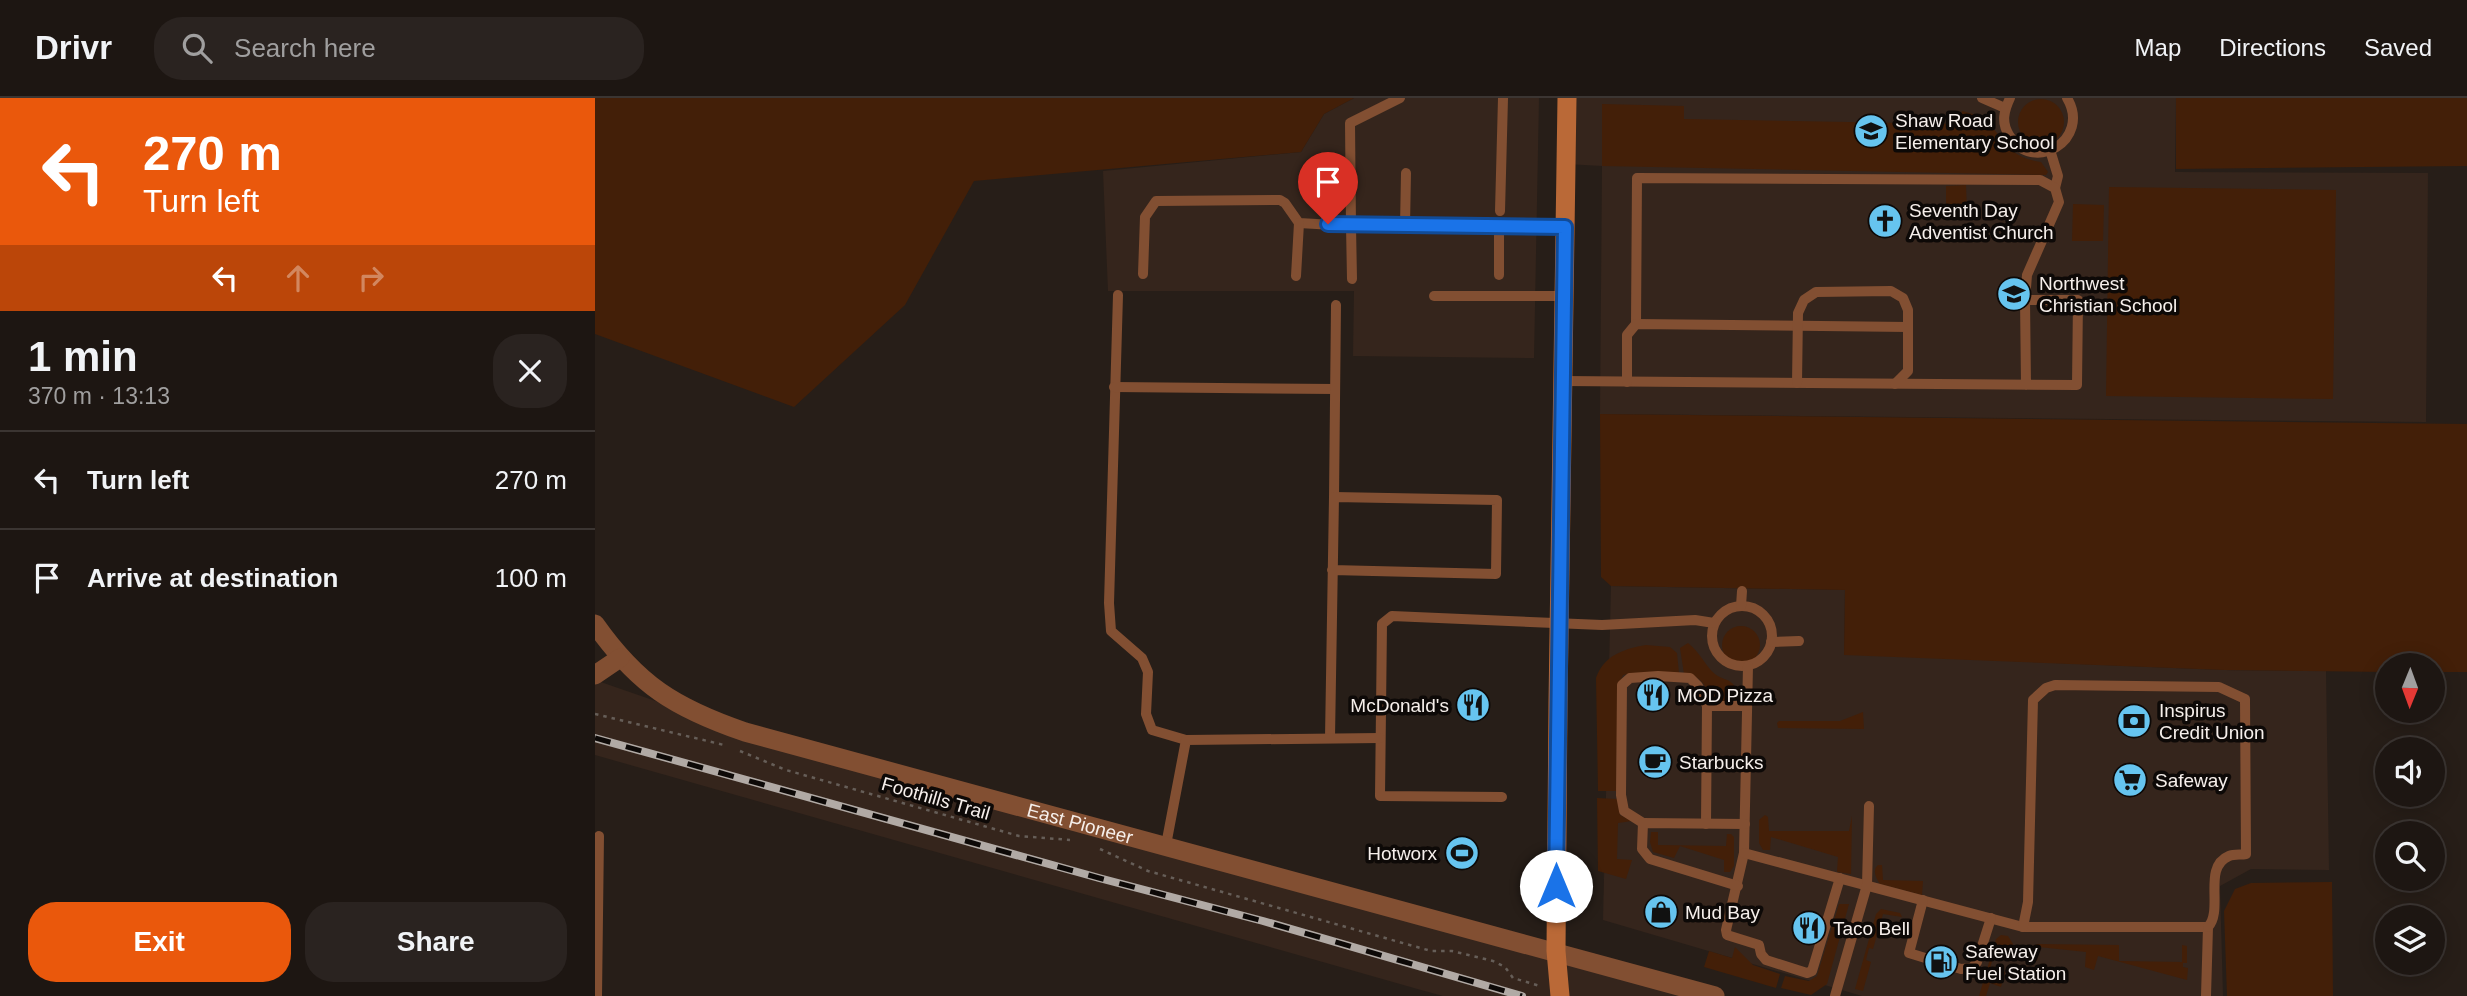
<!DOCTYPE html>
<meta charset="utf-8">
<style>
:root{--surface:#1d1612;--page:#2a2320;--text:#f1f3f6;--muted:#a09f9f;--line:#3b3532;--accent:#ea580c}
body{margin:0;font-family:Helvetica,sans-serif;background:var(--page);color:var(--text);height:100vh;display:flex;flex-direction:column;font-size:26px;white-space:nowrap}
*{box-sizing:border-box;margin:0}
p{font-size:23px;color:var(--muted)}
.icon{flex:none;width:38px;height:38px;fill:none;stroke:currentColor;stroke-width:2;stroke-linecap:round;stroke-linejoin:round}
.map{position:relative;flex:1;overflow:hidden}
.details{display:flex;flex-direction:column;background:var(--surface);width:595px}
.details>*{flex:none}
.banner{background:#ea580c;color:#fff;overflow:hidden}
.needle{width:46px;rotate:181deg}
.controls{position:absolute;left:1780px;top:555px;display:grid;gap:14px}
.controls a{display:grid;place-items:center;width:70px;height:70px;border-radius:50%;background:var(--surface);box-shadow:0 4px 18px #0003,0 0 0 2px var(--line);font-size:35px}
.pin{position:absolute;display:grid;place-items:center;width:60px;height:60px;color:#fff;margin:-72px -30px;border-radius:50% 50% 50% 0;rotate:-45deg;box-shadow:0 0 7px #0007}
.pin .icon{rotate:45deg}
.me{position:absolute;width:77px;margin:-38px;rotate:0deg;stroke-linejoin:round;filter:drop-shadow(0 0 5px #0008)}
.turn{display:flex;align-items:center;gap:24px;height:147px;padding:0 28px;font-size:32px}
.turn .icon{width:91px;height:91px;stroke-width:2.5}
.turn b{display:block;font-size:49px;line-height:60px}
.lanes{display:flex;align-items:center;height:66px;padding:0 28px;background:#0003;justify-content:center;gap:35px;direction:ltr}
.lanes .off{opacity:.35}
.round{display:grid;place-items:center;flex:none;width:74px;height:74px;border-radius:28px;background:var(--page)}
.headline{display:flex;align-items:center;justify-content:space-between;height:119px;padding:0 28px}
h1{font-size:42px;font-weight:800;line-height:52px}
.cta{display:flex;gap:14px;margin-top:auto;padding:14px 28px}
.cta a{flex:1;height:80px;border-radius:28px;background:var(--accent);color:#fff;font-size:28px;font-weight:800;line-height:80px;text-align:center}
.cta a+a{background:var(--page);color:var(--text)}
ul{padding:0;list-style:none}
li{display:flex;align-items:center;gap:21px;height:98px;padding:0 28px;border-top:2px solid var(--line)}
li div{flex:1}
li b{display:block;font-size:26px}
li em{font-style:normal}
header{display:flex;align-items:center;gap:42px;box-sizing:border-box;height:98px;padding:0 35px;background:var(--surface);border-bottom:2px solid var(--line)}
header strong{font-size:33px}
nav{display:flex;gap:38px;margin-inline-start:auto;font-size:24px}
.search{width:490px;height:63px;background:var(--page);display:flex;align-items:center;gap:18px;box-sizing:border-box;padding:0 24px;border-radius:28px;color:var(--muted);font-size:26px}
main{display:flex;flex:1;min-height:0}
.map>svg:first-child{display:block}
</style>
<header>
<strong>Drivr</strong>
<div class="search"><svg class="icon" aria-label="search" viewBox="0 0 24 24"><circle cx="10" cy="10" r="6"/><path d="M15 15l6 6"/></svg>Search here</div>
<nav><a>Map</a><a>Directions</a><a>Saved</a></nav>
</header>
<main>
<section class="details">
<div class="banner">
<div class="turn"><svg class="icon" aria-label="left" viewBox="0 0 24 24"><path d="M17 20v-9H6M10 6l-5 5 5 5"/></svg><div><b>270 m</b>Turn left</div></div>
<div class="lanes"><svg class="icon" aria-label="left" viewBox="0 0 24 24"><path d="M17 20v-9H6M10 6l-5 5 5 5"/></svg><svg class="icon off" aria-label="ahead" viewBox="0 0 24 24"><path d="M12 20V5M6 11l6-6 6 6"/></svg><svg class="icon off" aria-label="right" viewBox="0 0 24 24"><path d="M7 20v-9h11M14 6l5 5-5 5"/></svg></div>
</div>
<div class="headline"><div><h1>1 min</h1><p>370 m · 13:13</p></div><a class="round"><svg class="icon" aria-label="close" viewBox="0 0 24 24"><path d="M6 6l12 12M18 6L6 18"/></svg></a></div>
<ul>
<li><svg class="icon" aria-label="left" viewBox="0 0 24 24"><path d="M17 20v-9H6M10 6l-5 5 5 5"/></svg><div><b>Turn left</b></div><em>270 m</em></li>
<li><svg class="icon" aria-label="arrive" viewBox="0 0 24 24"><path d="M6 21V4h12l-3 4 3 4H6"/></svg><div><b>Arrive at destination</b></div><em>100 m</em></li>
</ul>
<div class="cta"><a>Exit</a><a>Share</a></div>
</section>
<div class="map">
<svg width="1872" height="898" viewBox="0 0 1872 898">
<rect width="100%" height="100%" fill="#271e18"/>
<g fill="#35251c">
<polygon points="759,0 944,0 939,260 758,258 759,193 513,193 508,73 706,54 729,16"/>
<polygon points="972,0 1581,0 1580,74 1833,75 1831,324 1005,316 1007,68 971,66"/>
<polygon points="1016,488 1250,492 1249,556 1629,572 1731,573 1734,772 1656,771 1625,788 1628,898 1267,898 1008,822"/>
<polygon points="0,582 150,634 1120,898 848,898 826,892 0,657"/>
</g>
<g fill="#431f08">
<polygon points="0,0 759,0 729,16 706,54 379,83 310,207 199,309 0,236"/>
<polygon points="1581,0 1872,0 1872,68 1581,71"/>
<circle cx="1446" cy="24" r="23"/>
<path d="M 1007,6 L 1089,8 L 1089,21 L 1364,26 L 1367,13 C 1372,14 1378,16 1383,18 C 1410,34 1407,59 1446,64 L 1453,74 L 1451,77 L 1007,68 Z"/>
<polygon points="1371,87 1372,115 1351,115 1351,88"/>
<polygon points="1514,89 1741,92 1738,301 1511,298"/>
<polygon points="1478,106 1509,107 1508,143 1477,143"/>
<polygon points="1005,316 1872,326 1872,574 1838,574 1838,567 1792,567 1792,574 1629,572 1249,557 1250,492 1016,488 1006,479"/>
<circle cx="1146" cy="547" r="19"/>
<path d="M 1093,545 C 1105,554 1111,569 1120,576 C 1127,582 1135,580 1140,589 C 1143,594 1142,594 1140,600 C 1112,613 1116,587 1101,579 C 1100,578 1090,576 1089,576 L 1085,550 Z"/>
<path d="M 1051,547 L 1075,549 L 1082,555 L 1084,575 L 1033,576 L 1028,577 L 1023,588 L 1021,693 L 1003,693 L 1001,580 C 1009,557 1029,551 1051,547 Z"/>
<polygon points="1268,614 1269,631 1183,630 1182,625 1184,623 1245,623"/>
<polygon points="1002,700 1022,701 1025,717 1037,723 1023,725 1022,761 1037,762 1031,781 1003,773"/>
<polygon points="1170,717 1173,719 1174,733 1254,733 1257,718 1256,776 1242,774 1243,759 1176,739 1175,752 1168,752 1164,745 1164,722"/>
<polygon points="1056,734 1063,734 1063,747 1131,748 1132,736 1136,736 1139,739 1139,768 1135,774 1129,774 1129,762 1085,748 1079,760 1058,754 1055,744"/>
<path d="M 1283,767 L 1287,767 L 1288,782 L 1328,783 L 1327,797 L 1285,786 C 1281,780 1277,772 1283,767 Z"/>
<polygon points="1737,784 1738,898 1632,898 1629,813 1640,791 1656,785"/>
<polygon points="1244,806 1254,806 1232,886 1216,897 1186,890 1190,878 1214,883 1222,878"/>
<polygon points="1286,811 1305,815 1307,819 1288,816 1278,851 1274,850 1271,862 1276,864 1268,893 1260,891 1281,816"/>
<polygon points="1406,837 1413,838 1418,846 1416,851 1402,847 1395,870 1410,874 1406,889 1395,885 1391,898 1384,898 1401,841"/>
<polygon points="1442,846 1524,847 1524,863 1587,864 1587,847 1592,848 1592,865 1588,865 1588,869 1593,870 1592,882 1503,858 1499,872 1490,869 1491,854 1444,849 1442,863 1437,863 1435,857 1438,848"/>
<polygon points="1140,849 1158,867 1185,876 1181,890 1109,869 1114,853 1137,860"/>
</g>
<g fill="none" stroke-linecap="round" stroke-linejoin="round">
<g stroke="#665e58" stroke-width="2.5" stroke-dasharray="3.5 5" stroke-linecap="butt">
<polyline points="0,616 129,647"/>
<polyline points="145,653 191,672 424,738 475,742"/>
<polyline points="505,751 553,773 836,853 857,853 898,863 910,869 918,880 945,888"/>
</g>
<g stroke="#824f32" stroke-width="10">
<polyline points="805,0 755,25 756,128 970,129"/>
<polyline points="1387,0 1410,10"/>
<path d="M 1415,0 C 1409,13 1406,24 1414,37 C 1437,77 1497,42 1472,0"/>
<polyline points="1455,52 1463,78 1460,90"/>
<polyline points="905,113 908,0"/>
<polyline points="810,128 811,75"/>
<polyline points="904,129 904,177"/>
<polyline points="548,176 550,119 561,103 685,102 690,105 704,125 756,128 757,181"/>
<polyline points="701,178 704,125"/>
<polyline points="523,197 514,505 516,533 547,560 553,574 551,616 557,632 591,642"/>
<polyline points="839,198 969,198"/>
<polyline points="1041,226 1042,80 1445,82 1460,90 1464,104 1432,177 1430,202"/>
<polyline points="968,283 1482,287 1483,202 1430,202 1431,287"/>
<polyline points="1032,284 1032,237 1041,226 1313,229"/>
<polyline points="1202,285 1203,215 1209,202 1221,194 1296,193 1308,200 1313,212 1313,273 1300,286"/>
<polyline points="519,289 740,291"/>
<polyline points="739,399 741,207"/>
<circle cx="1147" cy="538" r="30"/>
<polyline points="1146,508 1147,493"/>
<polyline points="1176,544 1204,543"/>
<polyline points="1153,568 1149,755 1131,832 1132,837 1164,847 1166,856 1171,862 1212,875 1217,873 1245,780"/>
<polyline points="735,640 739,399 902,402 901,476 737,472"/>
<polyline points="907,699 785,698 787,526 797,518 1007,527 1100,522 1119,525"/>
<polyline points="1048,725 1029,713 1026,697 1027,587 1035,580 1063,578 1095,580 1103,588 1112,608"/>
<polyline points="1111,726 1112,608 1152,608"/>
<polyline points="571,747 591,642 785,640"/>
<polyline points="1149,755 1428,829 1613,829 1611,898"/>
<polyline points="1143,788 1055,761 1047,751 1048,725 1150,726"/>
<polyline points="1328,802 1314,855 1366,871 1377,870 1382,864 1396,820"/>
<path d="M 1428,829 L 1433,804 L 1438,602 L 1451,590 L 1460,587 L 1624,589 L 1650,601 L 1651,756 C 1646,757 1639,756 1634,758 C 1607,769 1629,812 1613,829"/>
<polyline points="2,898 4,738"/>
<polyline points="1240,898 1272,787 1274,708"/>
</g>
<g stroke="#824f32" stroke-width="19">
<path id="s1" d="M 0,526 C 43,587 80,610 150,634 L 1120,898"/>
<polyline points="0,577 25,560"/>
</g>
<polyline stroke="#ba6937" stroke-width="19" points="965,898 961,853 963,605 972,0"/>
<g stroke="#b1aaa5" stroke-width="8">
<polyline id="rail" points="0,640 504,780 668,823 927,898"/>
</g>
<use href="#rail" stroke="#0d0907" stroke-width="5" stroke-dasharray="16" stroke-linecap="butt"/>
</g>
<g fill="none" stroke-linecap="round" stroke-linejoin="round">
<g stroke="#114b97" stroke-width="18">
<polyline id="route" points="733,126 970,129 961,788"/>
</g>
<use href="#route" stroke="#1a73e8" stroke-width="12"/>
</g>
<defs>
<g id="school-disc" transform="scale(1.75)"><circle r="9.5" fill="#66c4ef" stroke="#0d0907"/><path d="M0-5L7-2L0 1L-7-2ZM-4 1L0 2.5L4 1V4Q0 6-4 4Z" fill="#111"/></g>
<g id="church-disc" transform="scale(1.75)"><circle r="9.5" fill="#66c4ef" stroke="#0d0907"/><path d="M-1.2-6h2.4v3.5h3.3v2.4h-3.3V6h-2.4V-.1h-3.3v-2.4h3.3Z" fill="#111"/></g>
<g id="restaurant-disc" transform="scale(1.75)"><circle r="9.5" fill="#66c4ef" stroke="#0d0907"/><path d="M-5-6h1v4h1v-4h1v4h1v-4h1v5L-1.5 .5V6h-2V.5L-5-1ZM5-6V6H3V1.5H1.5Q1.5-4 5-6Z" fill="#111"/></g>
<g id="bank-disc" transform="scale(1.75)"><circle r="9.5" fill="#66c4ef" stroke="#0d0907"/><path d="M-6-4H6V4H-6ZM0-2.3a2.3 2.3 0 1 0 0 4.6a2.3 2.3 0 1 0 0-4.6Z" fill="#111"/></g>
<g id="cafe-disc" transform="scale(1.75)"><circle r="9.5" fill="#66c4ef" stroke="#0d0907"/><path d="M-5.5-4.5H6V0H3Q3 3.5 0 3.5H-2.5Q-5.5 3.5-5.5 0ZM3-3.2v2h1.7v-2ZM-6 4.5H4V6H-6Z" fill="#111"/></g>
<g id="supermarket-disc" transform="scale(1.75)"><circle r="9.5" fill="#66c4ef" stroke="#0d0907"/><path d="M-6-5.5h2.5l.6 2H6L4.5 2H-2.5L-4.4-4H-6ZM-1.5 3.2a1.3 1.3 0 1 0 .1 0ZM3 3.2a1.3 1.3 0 1 0 .1 0Z" fill="#111"/></g>
<g id="stadium-disc" transform="scale(1.75)"><circle r="9.5" fill="#66c4ef" stroke="#0d0907"/><path d="M0-5a6.5 5 0 1 0 0 10a6.5 5 0 1 0 0-10ZM-3.5-1.8h7v3.6h-7Z" fill="#111"/></g>
<g id="shop-disc" transform="scale(1.75)"><circle r="9.5" fill="#66c4ef" stroke="#0d0907"/><path d="M-5-2.5h2.3a2.7 3.5 0 0 1 5.4 0H5L5.5 6h-11ZM-1.5-2.5h3a1.5 2.3 0 0 0-3 0Z" fill="#111"/></g>
<g id="fuel-disc" transform="scale(1.75)"><circle r="9.5" fill="#66c4ef" stroke="#0d0907"/><path d="M-5.5-6h7V0h2V4h1.3V-2.5L3-4.5l.8-.8L6-3V5H2.5V1h-1V6h-7ZM-4.2-4.7v3.2H.2V-4.7Z" fill="#111"/></g>
</defs>
<g fill-rule="evenodd">
<use href="#school-disc" x="1276" y="33"/>
<use href="#church-disc" x="1290" y="123"/>
<use href="#school-disc" x="1419" y="196"/>
<use href="#restaurant-disc" x="1058" y="597"/>
<use href="#restaurant-disc" x="878" y="607"/>
<use href="#bank-disc" x="1539" y="623"/>
<use href="#cafe-disc" x="1060" y="664"/>
<use href="#supermarket-disc" x="1535" y="682"/>
<use href="#stadium-disc" x="867" y="755"/>
<use href="#shop-disc" x="1066" y="814"/>
<use href="#restaurant-disc" x="1214" y="830"/>
<use href="#fuel-disc" x="1346" y="864"/>
</g>
<g text-anchor="middle" stroke-width="7" stroke-linejoin="round" paint-order="stroke">
<g font-size="19" fill="#f6efeb" stroke="#0d0907" text-anchor="start">
<text x="1300" y="29">Shaw Road<tspan x="1300" dy="22">Elementary School</tspan></text>
<text x="1314" y="119">Seventh Day<tspan x="1314" dy="22">Adventist Church</tspan></text>
<text x="1444" y="192">Northwest<tspan x="1444" dy="22">Christian School</tspan></text>
<text x="1082" y="604">MOD Pizza</text>
<text x="854" y="614" text-anchor="end">McDonald's</text>
<text x="1564" y="619">Inspirus<tspan x="1564" dy="22">Credit Union</tspan></text>
<text x="1084" y="671">Starbucks</text>
<text x="1560" y="689">Safeway</text>
<text x="842" y="762" text-anchor="end">Hotworx</text>
<text x="1090" y="821">Mud Bay</text>
<text x="1238" y="837">Taco Bell</text>
<text x="1370" y="860">Safeway<tspan x="1370" dy="22">Fuel Station</tspan></text>
</g>
<g font-size="19" fill="#f6efeb" stroke="#0d0907">
<text transform="translate(341 700) rotate(16)" y="7">Foothills Trail</text>
<text dy="7" stroke="none"><textPath href="#s1" startOffset="536">East Pioneer</textPath></text>
</g>
</g>
</svg>
<div class="controls">
<a><svg class="needle" viewBox="-14 -14 28 28"><path d="M0-13l5 13h-10z" fill="#e53935"/><path d="M0 13l5-13h-10z" fill="#a09f9f"/></svg></a>
<a><svg class="icon" aria-label="sound" viewBox="0 0 24 24"><path d="M4 9h4l5-4v14l-5-4H4zM17 9q2 3 0 6"/></svg></a>
<a><svg class="icon" aria-label="search" viewBox="0 0 24 24"><circle cx="10" cy="10" r="6"/><path d="M15 15l6 6"/></svg></a>
<a><svg class="icon" aria-label="layers" viewBox="0 0 24 24"><path d="M12 4l9 5-9 5-9-5zM3 14l9 5 9-5"/></svg></a>
</div>
<div class="pin" style="left:733px;top:126px;background:#d93025"><svg class="icon" aria-label="arrive" viewBox="0 0 24 24"><path d="M6 21V4h12l-3 4 3 4H6"/></svg></div>
<svg class="me" style="left:961px;top:788px" viewBox="-20 -20 40 40"><circle r="19" fill="#fff"/><path d="M0-13L10 11 0 6-10 11z" fill="#1a73e8"/></svg>
</div>
</main>
